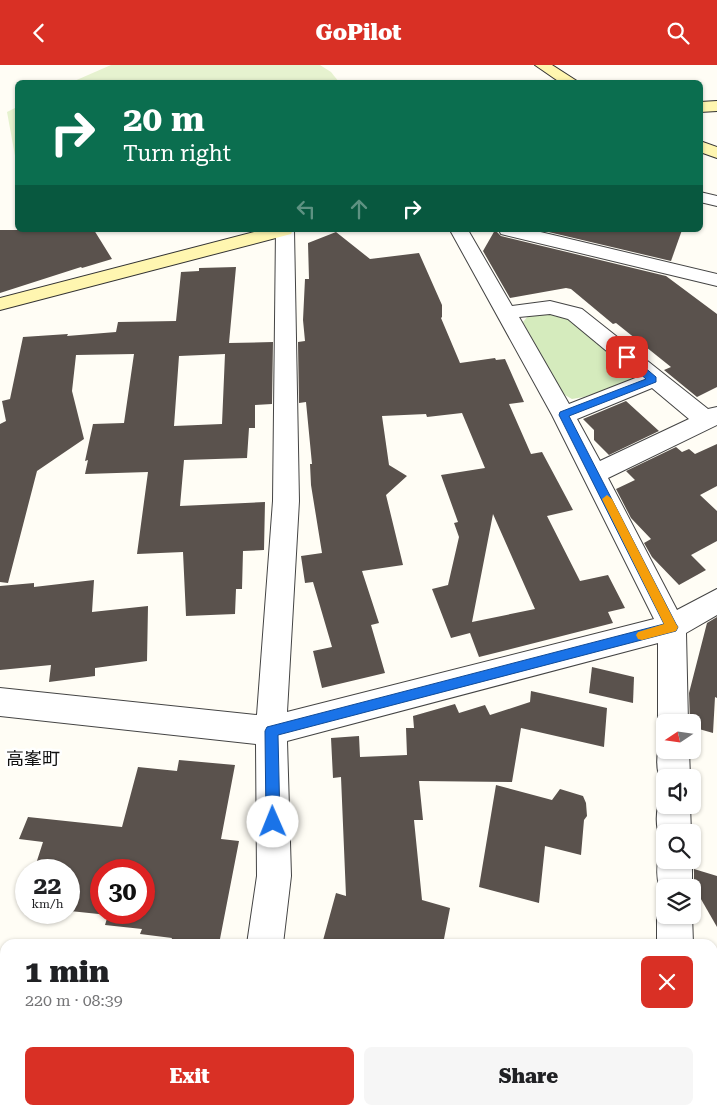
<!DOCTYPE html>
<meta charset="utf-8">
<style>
:root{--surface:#fff;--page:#f6f6f6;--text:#202124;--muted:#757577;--accent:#d93025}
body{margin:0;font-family:"Roboto Serif","Noto Sans JP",serif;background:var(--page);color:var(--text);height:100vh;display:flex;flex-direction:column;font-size:19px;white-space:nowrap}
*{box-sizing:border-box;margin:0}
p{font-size:16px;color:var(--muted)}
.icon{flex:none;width:28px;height:28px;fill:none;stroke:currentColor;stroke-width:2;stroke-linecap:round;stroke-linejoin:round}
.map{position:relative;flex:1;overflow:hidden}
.details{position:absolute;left:0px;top:874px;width:718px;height:176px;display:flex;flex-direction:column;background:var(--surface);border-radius:15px 15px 0 0;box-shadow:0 1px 4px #0004}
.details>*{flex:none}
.guide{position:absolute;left:15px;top:15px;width:688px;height:152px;border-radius:8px;box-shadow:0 1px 4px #0004;background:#0b6e4f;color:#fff;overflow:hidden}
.needle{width:32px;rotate:257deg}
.controls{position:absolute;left:656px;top:649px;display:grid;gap:10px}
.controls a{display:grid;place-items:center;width:45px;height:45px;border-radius:8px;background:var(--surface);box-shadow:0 1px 4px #0004;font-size:25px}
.speed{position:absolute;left:15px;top:794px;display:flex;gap:10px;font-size:25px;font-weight:700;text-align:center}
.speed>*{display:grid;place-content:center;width:65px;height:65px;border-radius:50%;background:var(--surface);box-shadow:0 1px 4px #0004;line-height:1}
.speed small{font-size:12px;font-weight:400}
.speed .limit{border:8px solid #d22;background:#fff;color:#111}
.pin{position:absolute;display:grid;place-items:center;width:42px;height:42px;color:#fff;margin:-21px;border-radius:10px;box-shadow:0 2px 8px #0006}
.me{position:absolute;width:55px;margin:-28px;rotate:359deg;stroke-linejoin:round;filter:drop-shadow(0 0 4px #0008)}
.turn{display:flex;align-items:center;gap:18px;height:105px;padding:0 25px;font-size:22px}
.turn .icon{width:65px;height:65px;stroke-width:2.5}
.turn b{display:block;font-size:35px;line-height:42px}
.lanes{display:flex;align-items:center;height:48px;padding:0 25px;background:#0003;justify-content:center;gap:25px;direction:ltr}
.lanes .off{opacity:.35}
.round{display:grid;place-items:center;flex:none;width:52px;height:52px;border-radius:8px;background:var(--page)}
.summary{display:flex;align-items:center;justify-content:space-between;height:85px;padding:0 25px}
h1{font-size:30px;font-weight:800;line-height:38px}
.action{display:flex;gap:10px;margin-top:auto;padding:10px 25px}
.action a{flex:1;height:58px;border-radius:8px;background:var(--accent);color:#fff;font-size:20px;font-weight:800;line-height:58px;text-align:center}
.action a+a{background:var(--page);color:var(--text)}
header{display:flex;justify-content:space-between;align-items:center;height:65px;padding:0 25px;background:var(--accent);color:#fff;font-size:22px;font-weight:800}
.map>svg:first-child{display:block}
</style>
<header><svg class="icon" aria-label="back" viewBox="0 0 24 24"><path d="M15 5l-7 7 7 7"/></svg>GoPilot<svg class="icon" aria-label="search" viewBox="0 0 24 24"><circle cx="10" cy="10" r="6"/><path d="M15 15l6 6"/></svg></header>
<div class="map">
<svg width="717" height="1049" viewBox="0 0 717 1049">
<rect width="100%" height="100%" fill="#fffdf5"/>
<polygon fill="#d5ebbd" points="554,247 565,250 643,312 584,332 572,334 563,329 523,257 528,251"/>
<g fill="#e6f2cf">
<polygon points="111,0 320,0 331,7 339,17 72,17"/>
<polygon points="17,42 17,96 16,96 7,47"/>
</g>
<g fill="#5a524d" fill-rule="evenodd">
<polygon points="0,165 94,165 112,194 82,203 81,202 0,228"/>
<polygon points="495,165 501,171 666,211 717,249 717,322 697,332 664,305 671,302 616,258 613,259 571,224 566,223 510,233 483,186"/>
<polygon points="540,165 682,165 671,196"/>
<path d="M 336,167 L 370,194 L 419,188 L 442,240 L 442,252 L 441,253 L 460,298 L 495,293 L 496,295 L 505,294 L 524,337 L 509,339 L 531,389 L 542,387 L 573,445 L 547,451 L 580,516 L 608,510 L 625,543 L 608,547 L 613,558 L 479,592 L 470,568 L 451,573 L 432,524 L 448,520 L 459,472 L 454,458 L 458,457 L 441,410 L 485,403 L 462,348 L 427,352 L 426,349 L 382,351 L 389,400 L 407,411 L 386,430 L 403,500 L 362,506 L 379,558 L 371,560 L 385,608 L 322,623 L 313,586 L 332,582 L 313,517 L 305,518 L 301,491 L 322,488 L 311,420 L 310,399 L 312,399 L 306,337 L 299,338 L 298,277 L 305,276 L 303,255 L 305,214 L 309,214 L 308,178 ZM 493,449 L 535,544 L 472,557 Z"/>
<path d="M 236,202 L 229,278 L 273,277 L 272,339 L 255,340 L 255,363 L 249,363 L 247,393 L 184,395 L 180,441 L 265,437 L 264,485 L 243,486 L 242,524 L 236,524 L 235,549 L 186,551 L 183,487 L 137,489 L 148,407 L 85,409 L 88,395 L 85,396 L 93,359 L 124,358 L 134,289 L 76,290 L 72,326 L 84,374 L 37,406 L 8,518 L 0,517 L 0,359 L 6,356 L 2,336 L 10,334 L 23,272 L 68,269 L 67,271 L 116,267 L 118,257 L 176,256 L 181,207 L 199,206 L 199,203 ZM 225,289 L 222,359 L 174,361 L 179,291 Z"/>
<polygon points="626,336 659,366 609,390 594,375 594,365 583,354"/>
<polygon points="717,379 717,421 700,430 717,446 717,476 691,490 706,505 679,520 652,492 644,478 651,474 631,453 616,424 635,415 626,406 676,382 682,387 689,384 695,389"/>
<polygon points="94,515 92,547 148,541 147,596 95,603 95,611 49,617 51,600 0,605 0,521 34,518 34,522"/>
<polygon points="717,552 717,633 715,632 713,668 692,662 692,658 690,658 689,628 707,558"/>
<polygon points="592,602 634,612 633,638 589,628"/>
<polygon points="531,626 607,643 604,682 521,663 512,717 419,716 423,755 414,755 422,835 450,843 443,879 322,879 336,828 346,831 341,712 333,713 331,673 359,671 360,692 407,690 406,663 414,663 413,651 455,639 459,648 485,640 490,650 530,637"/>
<path d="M 179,695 L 235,700 L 221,774 L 239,776 L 219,879 L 170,879 L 172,873 L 140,869 L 142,864 L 105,860 L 108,850 L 70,846 L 77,823 L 69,822 L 69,805 L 34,805 L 43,777 L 19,774 L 28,752 L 122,762 L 138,702 L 177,706 ZM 101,805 L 144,805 L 144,848 L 101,848 Z"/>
<polygon points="496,720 552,735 560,724 583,731 586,738 587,751 584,755 581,790 545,781 539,838 479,822"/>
<polygon points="694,804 717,811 717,862 694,822"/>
</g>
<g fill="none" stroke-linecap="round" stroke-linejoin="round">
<g stroke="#444" stroke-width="2">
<polygon id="lane" points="467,1045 499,1045 501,1049 469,1049"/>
</g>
<g stroke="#444" stroke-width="2">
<g id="street">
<polygon points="700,127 717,131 717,141 700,137"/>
<path d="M 276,165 L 294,165 L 299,436 L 287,647 L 654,554 L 552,350 L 450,165 L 468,165 L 512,241 L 550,236 L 582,244 L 708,344 L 717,342 L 717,360 L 608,413 L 677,545 L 717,524 L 717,550 L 686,568 L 688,658 L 665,658 L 665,669 L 662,668 L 658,658 L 658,578 L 287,676 L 291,811 L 283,879 L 247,879 L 257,811 L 256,679 L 0,651 L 0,623 L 257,650 L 273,436 ZM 550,249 L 568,254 L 638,312 L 569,339 L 519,252 ZM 652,323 L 689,354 L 600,396 L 577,354 Z"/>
<polygon points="499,165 532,165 717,209 717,221 501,169"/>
<path d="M 665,673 L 665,685 L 689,685 L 690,712 L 665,712 L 665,724 L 663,723 C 656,707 655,690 662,674 Z"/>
<path d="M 665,727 L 665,740 L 690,740 L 691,768 L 665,768 L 665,781 L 662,780 C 655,763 655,745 662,728 Z"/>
<path d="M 665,782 L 665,795 L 692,795 L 692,822 L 665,822 L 665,835 L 663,834 C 657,820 653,794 665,782 Z"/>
<polygon points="665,836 665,850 692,849 693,879 657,879 657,850 662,837"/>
<polygon points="170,1045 212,1045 211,1049 169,1049"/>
<rect x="651" y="1045" width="40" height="4"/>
</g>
</g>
<g stroke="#333" stroke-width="2">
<g id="secondary">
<polygon points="535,0 552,0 580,18 561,18"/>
<polygon points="717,36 717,46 700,47 700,37"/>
<polygon points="700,76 717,82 717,93 700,87"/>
<polygon points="262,165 293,165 291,169 0,245 0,233"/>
</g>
</g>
<use href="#lane" fill="#fff" fill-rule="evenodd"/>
<use href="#street" fill="#fff" fill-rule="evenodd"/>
<use href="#secondary" fill="#fff6b0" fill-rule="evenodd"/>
</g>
<polygon fill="#1a73e8" stroke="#114b97" points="624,290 630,290 656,312 656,317 569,351 676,559 678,562 676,566 278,670 280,757 278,761 273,764 268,761 266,757 265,666 267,662 664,559 559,350 560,347 646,314 624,295"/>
<polygon fill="#f59e0b" points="607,430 612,434 676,559 678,562 676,566 642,575 638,574 636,570 638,567 664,559 602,434"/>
<g text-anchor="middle" stroke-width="5" stroke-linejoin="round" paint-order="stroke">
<g font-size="18" fill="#111" stroke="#fff">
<text x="33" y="700">高峯町</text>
</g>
</g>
</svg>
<div class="controls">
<a><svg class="needle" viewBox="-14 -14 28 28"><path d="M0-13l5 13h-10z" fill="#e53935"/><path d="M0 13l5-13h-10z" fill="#757577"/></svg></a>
<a><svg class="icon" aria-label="sound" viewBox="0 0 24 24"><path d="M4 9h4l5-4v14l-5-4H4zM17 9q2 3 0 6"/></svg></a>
<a><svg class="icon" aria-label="search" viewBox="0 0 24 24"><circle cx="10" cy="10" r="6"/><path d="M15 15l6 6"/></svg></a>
<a><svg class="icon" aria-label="layers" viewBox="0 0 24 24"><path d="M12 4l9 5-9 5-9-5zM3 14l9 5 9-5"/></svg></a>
</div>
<div class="speed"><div>22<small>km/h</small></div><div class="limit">30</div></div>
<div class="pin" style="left:627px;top:292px;background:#d93025"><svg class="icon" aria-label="arrive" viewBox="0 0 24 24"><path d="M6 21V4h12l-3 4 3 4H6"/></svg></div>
<svg class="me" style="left:273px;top:757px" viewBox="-20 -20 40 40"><circle r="19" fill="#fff"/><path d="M0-13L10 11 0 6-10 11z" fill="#1a73e8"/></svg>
<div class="guide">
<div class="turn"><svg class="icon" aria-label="right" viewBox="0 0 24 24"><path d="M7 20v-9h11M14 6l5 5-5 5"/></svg><div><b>20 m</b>Turn right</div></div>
<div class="lanes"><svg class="icon off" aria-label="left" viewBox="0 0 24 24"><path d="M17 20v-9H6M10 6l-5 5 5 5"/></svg><svg class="icon off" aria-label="ahead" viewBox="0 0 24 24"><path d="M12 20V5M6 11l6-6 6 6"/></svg><svg class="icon" aria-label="right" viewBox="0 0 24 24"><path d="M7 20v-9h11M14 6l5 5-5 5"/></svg></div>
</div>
<section class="details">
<div class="summary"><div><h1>1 min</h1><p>220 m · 08:39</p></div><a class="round" style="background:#d93025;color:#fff"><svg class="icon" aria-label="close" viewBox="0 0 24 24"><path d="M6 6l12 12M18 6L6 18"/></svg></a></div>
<div class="action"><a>Exit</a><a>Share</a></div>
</section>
</div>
